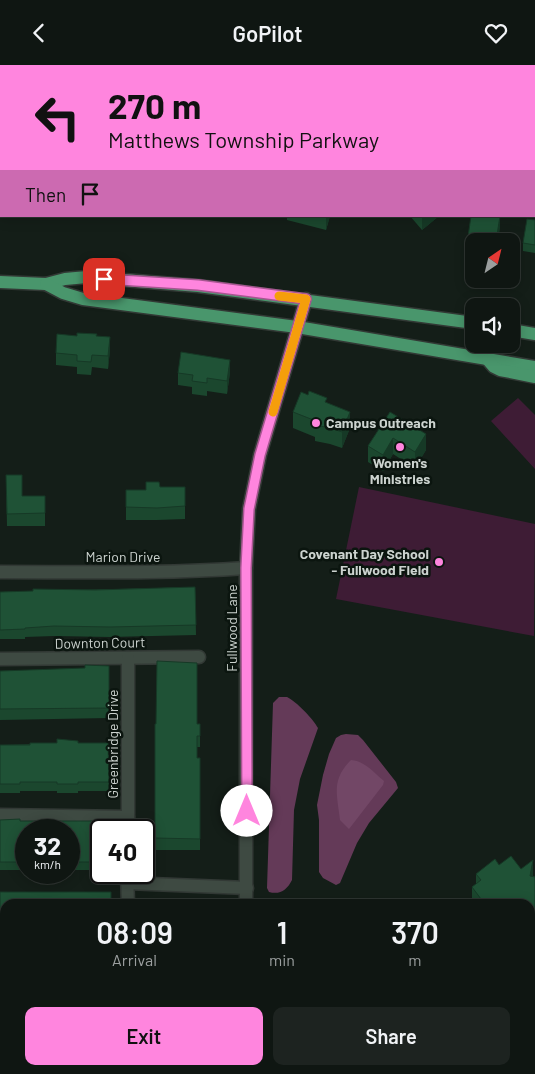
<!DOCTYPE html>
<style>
:root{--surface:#0f1612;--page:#1d2320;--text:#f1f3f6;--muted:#9b9f9f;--line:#2f3532;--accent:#ff85de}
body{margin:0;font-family:Barlow,sans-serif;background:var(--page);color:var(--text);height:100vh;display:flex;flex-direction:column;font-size:19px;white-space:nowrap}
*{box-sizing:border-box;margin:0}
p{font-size:16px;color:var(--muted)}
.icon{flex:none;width:28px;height:28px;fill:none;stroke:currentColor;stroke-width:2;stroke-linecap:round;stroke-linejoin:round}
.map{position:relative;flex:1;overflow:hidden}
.drawer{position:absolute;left:0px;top:834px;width:535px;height:176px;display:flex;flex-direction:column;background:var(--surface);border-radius:15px 15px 0 0;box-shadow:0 2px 12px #0003,0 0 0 1px var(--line)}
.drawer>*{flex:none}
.top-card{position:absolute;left:0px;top:0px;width:535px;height:152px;box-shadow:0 2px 12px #0003,0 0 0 1px var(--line);background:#ff85de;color:#111;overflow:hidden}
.needle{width:32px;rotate:35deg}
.fabs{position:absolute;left:465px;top:168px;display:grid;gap:10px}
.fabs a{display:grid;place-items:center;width:55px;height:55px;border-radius:10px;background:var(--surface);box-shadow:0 2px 12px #0003,0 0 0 1px var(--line);font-size:25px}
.speed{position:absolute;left:15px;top:754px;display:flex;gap:10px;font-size:25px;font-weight:700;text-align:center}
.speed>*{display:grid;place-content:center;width:65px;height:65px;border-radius:50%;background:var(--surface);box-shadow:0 2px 12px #0003,0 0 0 1px var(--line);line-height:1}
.speed small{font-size:12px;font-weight:400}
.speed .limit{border:2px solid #111;border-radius:8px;background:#fff;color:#111}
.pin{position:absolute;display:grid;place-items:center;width:42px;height:42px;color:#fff;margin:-21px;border-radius:10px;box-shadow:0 2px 8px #0006}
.me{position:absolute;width:55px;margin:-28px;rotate:0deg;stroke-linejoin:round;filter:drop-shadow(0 0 4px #0008)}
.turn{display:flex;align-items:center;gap:18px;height:105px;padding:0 25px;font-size:22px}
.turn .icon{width:65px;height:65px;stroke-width:2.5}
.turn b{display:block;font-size:35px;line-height:42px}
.then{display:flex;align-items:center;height:48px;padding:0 25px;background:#0003;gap:10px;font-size:19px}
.eta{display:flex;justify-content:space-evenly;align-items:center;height:85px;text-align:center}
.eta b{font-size:30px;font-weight:600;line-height:35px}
.cta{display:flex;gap:10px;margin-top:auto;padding:10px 25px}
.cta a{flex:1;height:58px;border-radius:10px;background:var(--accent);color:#111;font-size:20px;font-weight:600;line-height:58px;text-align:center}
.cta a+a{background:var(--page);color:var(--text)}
header{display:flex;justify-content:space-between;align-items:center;height:65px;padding:0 25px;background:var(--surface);font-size:22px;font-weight:600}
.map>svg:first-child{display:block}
</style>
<header><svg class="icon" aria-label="back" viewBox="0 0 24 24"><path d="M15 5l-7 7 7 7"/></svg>GoPilot<svg class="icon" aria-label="heart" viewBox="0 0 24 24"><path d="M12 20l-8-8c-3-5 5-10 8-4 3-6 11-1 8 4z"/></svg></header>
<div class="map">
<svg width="535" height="1009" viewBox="0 0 535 1009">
<rect width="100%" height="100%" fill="#141e18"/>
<g fill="#3e1c35">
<polygon points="518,333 535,350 535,404 491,356"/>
<polygon points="359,422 535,459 534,571 336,534"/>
</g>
<g fill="#643a58">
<path d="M 279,632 C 280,632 285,632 287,632 C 296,636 314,655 318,663 L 300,714 L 294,745 L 292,815 C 287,825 280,830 269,827 L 267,823 L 273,638 Z"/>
<polygon points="346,669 358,670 363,675 396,717 398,723 369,758 357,778 340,818 336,820 323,813 319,807 319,755 317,740 323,710 329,689 336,673 341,670"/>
</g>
<g fill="#724766">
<path d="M 351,695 C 365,696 374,708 384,716 L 383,720 L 349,764 L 340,755 C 337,729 331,715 351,695 Z"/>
<polygon points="284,1005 356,1005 358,1009 284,1009"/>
</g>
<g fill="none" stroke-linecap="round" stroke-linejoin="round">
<g stroke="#323935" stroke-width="15">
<g id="street">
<polyline points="534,115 535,115"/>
<path d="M 0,507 C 82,507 164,509 246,503"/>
<polyline points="0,594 199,592"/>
<polyline points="0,750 128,752"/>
<polyline points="128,765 128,593"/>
<polyline points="127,808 128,839"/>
<polyline points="127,818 247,823"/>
<polyline points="0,898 5,898"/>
<polyline points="0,978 5,977"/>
</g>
</g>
<g stroke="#323935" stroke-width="15">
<g id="secondary">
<polyline points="246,839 246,503 249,444 260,390 306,234"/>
<polyline points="246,1009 246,1005"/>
</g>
</g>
<g stroke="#323935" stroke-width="15">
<g id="primary">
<polyline points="0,217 46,219 65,214 87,212 198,221 474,258"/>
<polyline points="46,219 63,228 83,234 297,262 535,302"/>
<polyline points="511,265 535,269"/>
<polyline points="488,295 494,302 500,305 535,312"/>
</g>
</g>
<use href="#street" stroke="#3e4a42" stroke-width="12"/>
<use href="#secondary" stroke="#3e4a42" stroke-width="12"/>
<use href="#primary" stroke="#49966c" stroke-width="12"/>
</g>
<g fill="#1b472e">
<polygon points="287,151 330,151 326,165 287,155"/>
<polygon points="410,151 439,151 422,165"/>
<polygon points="500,151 500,161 498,176 474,176 474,185 468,184 468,172"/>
<polygon points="535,155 535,188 523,186 523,178"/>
<polygon points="77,271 97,271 110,285 108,304 92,302 91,310 77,309 77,302 56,300 56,288"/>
<polygon points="230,307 227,329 207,326 207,331 192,329 192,322 178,320 178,308"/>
<polygon points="327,338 350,363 342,383 330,379 315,376 315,372 293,363 293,347"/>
<polygon points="390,347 426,385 415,403 393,389 383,406 368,397 368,381"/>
<polygon points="6,410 22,431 45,431 45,461 7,461"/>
<polygon points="160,422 185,422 185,454 157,455 126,455 126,425 146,425"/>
<polygon points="195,522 196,570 110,572 54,571 25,572 25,574 0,574 0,527"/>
<polygon points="109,601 109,653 0,655 0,606 63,605"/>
<polygon points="155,659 200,659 200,682 197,682 197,693 200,693 200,785 155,785"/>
<polygon points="78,678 108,678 109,726 78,726 78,728 57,728 57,726 20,726 20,728 0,728 0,680"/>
<polygon points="0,755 101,765 101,805 69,805 69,765 26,765 26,805 0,805"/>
<polygon points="499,800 521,804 533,811 535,812 535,933 530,933 530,839 472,839 472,822 476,819 476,809"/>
<polygon points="0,827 5,839 5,879 0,879"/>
<rect x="0" y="906" width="5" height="49"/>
<polygon points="121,1005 152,1005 154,1009 123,1009"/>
</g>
<g fill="#163926">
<polygon points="1,59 1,72 0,72 0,60"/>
<polygon points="326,151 330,151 326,165"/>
<polygon points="424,151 439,151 422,165 422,153"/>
<polygon points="500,151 500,161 498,176 496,176"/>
<polygon points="110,272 110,285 108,304 108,291"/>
<polygon points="230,295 230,307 227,329 227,316"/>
<polygon points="350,347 350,363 342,383 342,367"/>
<polygon points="426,369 426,385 415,403 415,387"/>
<polygon points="393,373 393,389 383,406 383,390"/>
<polygon points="533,795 533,811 530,827 530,811"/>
</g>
<g fill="#1f5236" stroke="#163926">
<polygon points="0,16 1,16 1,59 0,60"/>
<polygon points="471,151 500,151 496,176 468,172"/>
<polygon points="527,154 535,155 535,180 523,178"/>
<polygon points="77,268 97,269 96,271 110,272 108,291 92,290 91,297 77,296 77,290 56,288 57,269 77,271"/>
<polygon points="181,287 230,295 227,316 207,313 207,318 192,316 193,310 178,308"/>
<polygon points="309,326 327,333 325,337 350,347 342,367 330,363 315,360 316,356 293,347 301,327 308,330"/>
<polygon points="390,347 426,369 415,387 393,373 383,390 368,381"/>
<polygon points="6,410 22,410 22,431 45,431 45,448 7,449"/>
<polygon points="146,417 159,417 160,422 185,422 185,441 157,443 126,442 126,425 146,425"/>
<polygon points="195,522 196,560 110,562 54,561 25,563 25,564 0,565 0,527 33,526 33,524 95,525"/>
<polygon points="157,596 197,598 197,659 200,659 200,671 197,671 197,693 200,693 200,774 155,773 155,659 156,659"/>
<polygon points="85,600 109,601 109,643 0,644 0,606 85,603"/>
<polygon points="57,674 78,676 78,678 108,678 109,717 78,717 78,719 57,719 57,717 20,717 20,719 0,719 0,680 30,680 30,678 57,678"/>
<polygon points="20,754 20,756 112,756 112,765 101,765 101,797 69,797 69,765 26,765 26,797 0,797 0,755"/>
<polygon points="511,791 521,804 533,795 530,811 535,812 535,917 530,917 530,839 475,839 481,834 472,822 481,815 476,809 495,794 499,800"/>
<polygon points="0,827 111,827 111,839 5,839 5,870 0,870"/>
<rect x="0" y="906" width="5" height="40"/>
<polygon points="535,984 535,1009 505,1009 505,1008 508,1005 530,1005 530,988"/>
<polygon points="2,991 5,991 5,1005 110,1005 110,1009 2,1009"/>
<polygon points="128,1005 152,1005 154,1009 130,1009"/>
</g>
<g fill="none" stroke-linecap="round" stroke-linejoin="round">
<g stroke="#a65690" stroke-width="12">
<polyline id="route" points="104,214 198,220 306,234 260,390 249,444 246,503 247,746"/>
</g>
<use href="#route" stroke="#ff85de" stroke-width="9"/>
<polyline stroke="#f59e0b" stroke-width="9" points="273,347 306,234 279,231"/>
</g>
<g fill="#ff85de" stroke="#0b150f" stroke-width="2">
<circle cx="316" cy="358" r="5"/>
<circle cx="400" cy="382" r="5"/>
<circle cx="439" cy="497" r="5"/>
</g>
<g text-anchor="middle" stroke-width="5" stroke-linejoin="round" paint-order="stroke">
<g font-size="14" font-weight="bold" fill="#ccd3cf" stroke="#0b150f" text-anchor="start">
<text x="326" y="363">Campus Outreach</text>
<text x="400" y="403" text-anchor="middle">Women's<tspan x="400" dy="16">Ministries</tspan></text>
<text x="429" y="494" text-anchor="end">Covenant Day School<tspan x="429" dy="16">- Fullwood Field</tspan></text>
</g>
<g font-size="14" fill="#ccd3cf" stroke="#0b150f">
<text x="123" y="497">Marion Drive</text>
<text transform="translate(232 563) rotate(-90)" y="5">Fullwood Lane</text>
<text transform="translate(100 578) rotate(-1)" y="5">Downton Court</text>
<text transform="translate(113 679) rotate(-90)" y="5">Greenbridge Drive</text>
</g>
</g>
</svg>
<div class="fabs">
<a><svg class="needle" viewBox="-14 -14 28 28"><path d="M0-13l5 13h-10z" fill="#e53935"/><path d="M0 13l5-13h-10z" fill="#9b9f9f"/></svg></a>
<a><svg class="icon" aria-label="sound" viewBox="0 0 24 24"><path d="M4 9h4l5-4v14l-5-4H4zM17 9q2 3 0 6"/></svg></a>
</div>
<div class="speed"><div>32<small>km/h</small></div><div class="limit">40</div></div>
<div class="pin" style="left:104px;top:214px;background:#d93025"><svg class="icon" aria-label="arrive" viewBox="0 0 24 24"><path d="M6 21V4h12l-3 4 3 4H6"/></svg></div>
<svg class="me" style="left:247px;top:746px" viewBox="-20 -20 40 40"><circle r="19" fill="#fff"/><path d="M0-13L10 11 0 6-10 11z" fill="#ff85de"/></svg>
<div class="top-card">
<div class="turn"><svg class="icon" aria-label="left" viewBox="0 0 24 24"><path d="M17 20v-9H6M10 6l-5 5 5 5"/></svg><div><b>270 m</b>Matthews Township Parkway</div></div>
<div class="then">Then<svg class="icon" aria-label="arrive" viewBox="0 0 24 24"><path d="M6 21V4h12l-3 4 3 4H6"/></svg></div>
</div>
<section class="drawer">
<div class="eta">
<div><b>08:09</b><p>Arrival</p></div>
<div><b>1</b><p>min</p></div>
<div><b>370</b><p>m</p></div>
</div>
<div class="cta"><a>Exit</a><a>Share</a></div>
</section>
</div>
